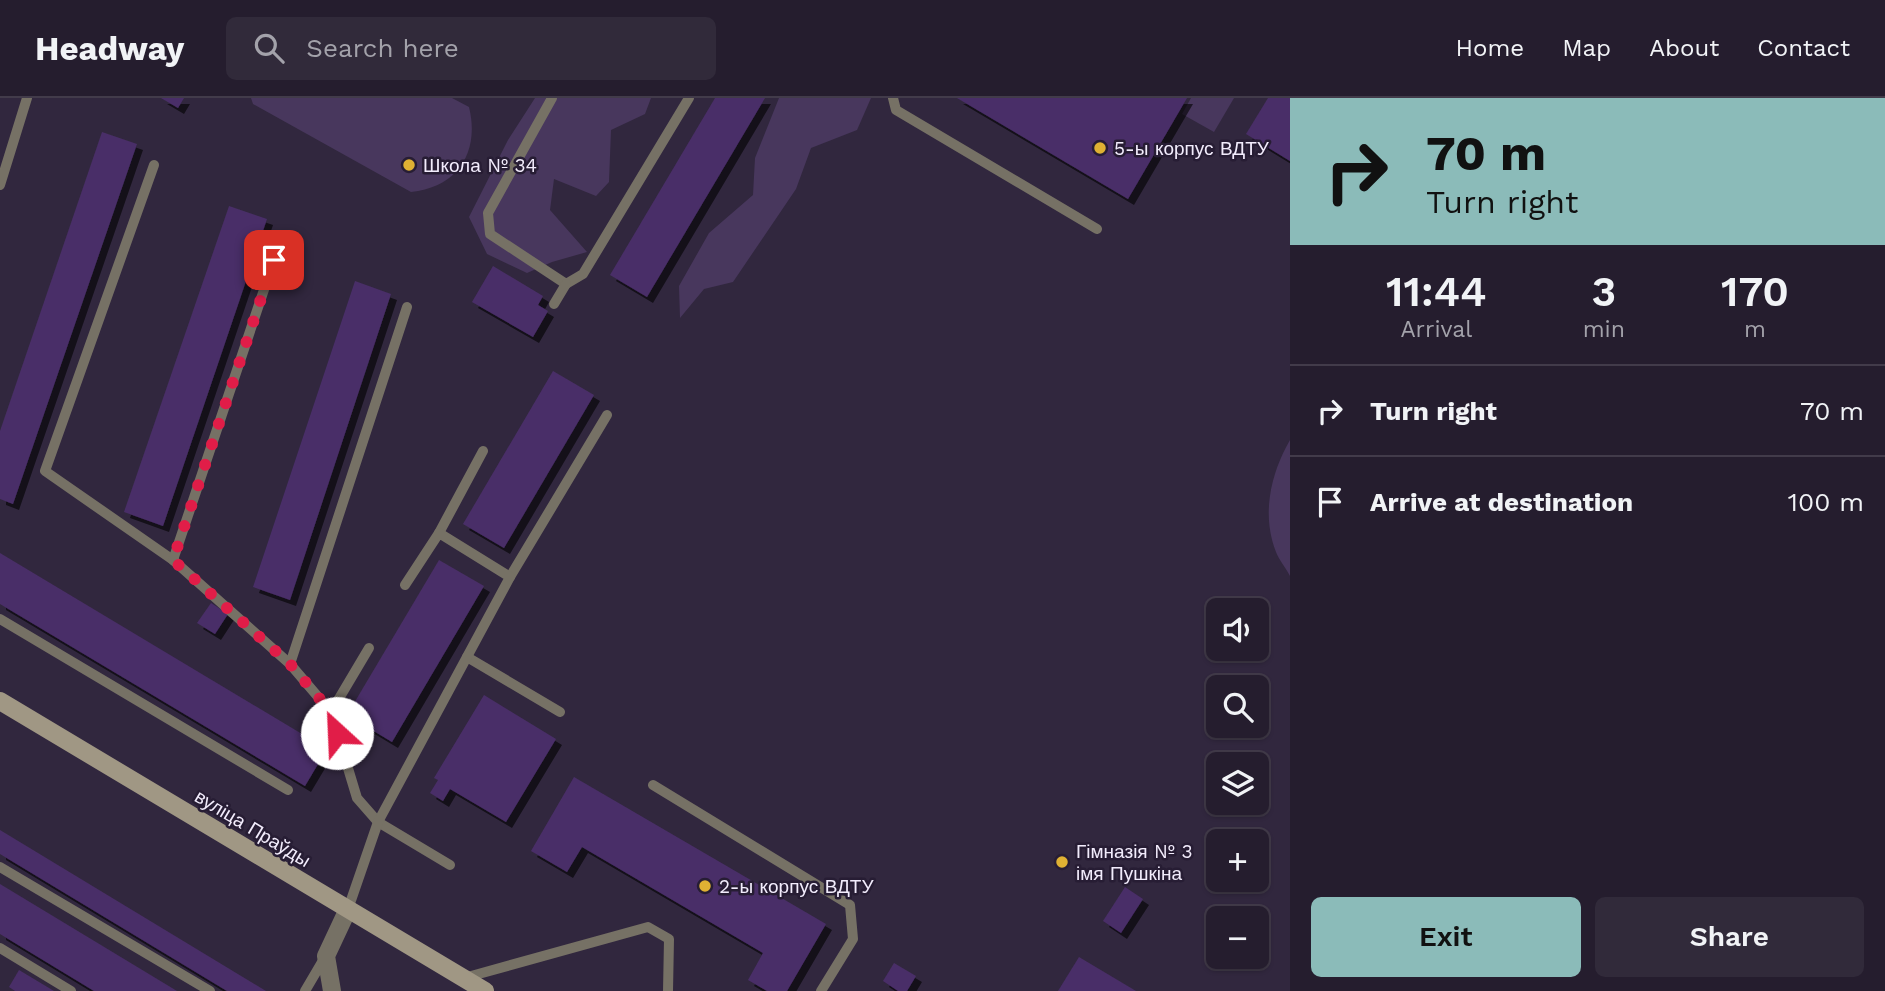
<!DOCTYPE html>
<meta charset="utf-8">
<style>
:root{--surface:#251d2e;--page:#312a3a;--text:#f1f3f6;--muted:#a3a2aa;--line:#423b4a;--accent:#8bbbb9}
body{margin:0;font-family:"Work Sans",sans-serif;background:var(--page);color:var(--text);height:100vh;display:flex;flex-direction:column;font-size:26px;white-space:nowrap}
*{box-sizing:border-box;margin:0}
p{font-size:23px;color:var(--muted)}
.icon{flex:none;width:38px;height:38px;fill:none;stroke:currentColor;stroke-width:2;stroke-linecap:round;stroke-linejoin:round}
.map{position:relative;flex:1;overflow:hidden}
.drawer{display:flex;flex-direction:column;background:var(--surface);width:595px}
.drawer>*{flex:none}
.top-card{background:#8bbbb9;color:#111;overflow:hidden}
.tools{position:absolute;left:1206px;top:500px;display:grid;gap:14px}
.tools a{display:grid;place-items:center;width:63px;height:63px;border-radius:10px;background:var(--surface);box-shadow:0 2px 5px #0004,0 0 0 2px var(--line);font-size:35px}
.pin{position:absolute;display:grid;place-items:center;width:60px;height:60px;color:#fff;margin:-30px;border-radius:14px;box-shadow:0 4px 10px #0006}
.me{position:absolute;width:77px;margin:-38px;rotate:335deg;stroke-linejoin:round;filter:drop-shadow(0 0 5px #0008)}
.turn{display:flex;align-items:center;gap:24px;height:147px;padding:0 21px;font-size:32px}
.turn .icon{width:91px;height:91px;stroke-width:2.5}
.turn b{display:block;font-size:49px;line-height:60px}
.eta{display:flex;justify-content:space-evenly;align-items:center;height:119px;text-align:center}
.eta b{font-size:42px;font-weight:600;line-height:49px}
.button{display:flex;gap:14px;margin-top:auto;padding:14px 21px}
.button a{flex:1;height:80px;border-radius:10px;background:var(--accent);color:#111;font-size:28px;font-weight:600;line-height:80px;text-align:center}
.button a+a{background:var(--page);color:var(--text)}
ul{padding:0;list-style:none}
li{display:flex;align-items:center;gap:21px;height:91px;padding:0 21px;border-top:2px solid var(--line)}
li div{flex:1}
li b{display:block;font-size:26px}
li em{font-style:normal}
header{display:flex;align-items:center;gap:42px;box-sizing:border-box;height:98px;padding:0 35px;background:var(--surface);border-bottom:2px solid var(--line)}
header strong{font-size:33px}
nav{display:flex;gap:38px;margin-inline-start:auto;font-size:24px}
.search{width:490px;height:63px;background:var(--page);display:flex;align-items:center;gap:18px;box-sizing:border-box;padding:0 24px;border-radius:10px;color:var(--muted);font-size:26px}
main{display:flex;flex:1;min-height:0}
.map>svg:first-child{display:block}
</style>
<header>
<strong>Headway</strong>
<div class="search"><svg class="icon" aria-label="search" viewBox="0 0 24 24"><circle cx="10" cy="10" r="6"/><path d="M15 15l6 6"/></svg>Search here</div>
<nav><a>Home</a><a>Map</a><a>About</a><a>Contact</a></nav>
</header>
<main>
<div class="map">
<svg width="1290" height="893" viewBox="0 0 1290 893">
<defs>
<filter id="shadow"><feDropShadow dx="6" dy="6" stdDeviation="0" flood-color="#0009"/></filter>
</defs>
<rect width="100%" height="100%" fill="#31273e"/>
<g fill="#48375d">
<path d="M 251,0 L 452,0 L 469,9 C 480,54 458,89 411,94 L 253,6 Z"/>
<polygon points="535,0 651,0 645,16 611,32 609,84 596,98 554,81 550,112 587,154 552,164 527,175 487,156 469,119 508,42"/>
<polygon points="779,0 871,0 857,32 811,50 796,91 733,184 704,191 680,220 679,188 709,135 753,97 755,60"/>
<polygon points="1191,0 1234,0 1214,34 1182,16"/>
<path d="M 1290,342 L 1290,478 C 1286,470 1279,462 1276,454 C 1261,416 1271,375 1290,342 Z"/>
</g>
<g fill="#492e67" filter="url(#shadow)">
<polygon points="161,0 184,0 178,10"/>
<polygon points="715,0 765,0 647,199 610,177"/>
<polygon points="957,0 1187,0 1128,101"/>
<polygon points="1268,0 1290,0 1290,63 1246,36"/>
<polygon points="102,34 137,46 13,406 0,401 0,333"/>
<polygon points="229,108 267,121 163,428 124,414"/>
<polygon points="493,168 543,198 538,207 548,213 533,239 472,204"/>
<polygon points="355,183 391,196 290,502 253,489"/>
<polygon points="553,273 594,297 504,450 463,426"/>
<polygon points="0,455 327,651 305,688 0,506"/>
<polygon points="439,462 484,488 392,644 347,617"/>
<polygon points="211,505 228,516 215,536 197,525"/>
<polygon points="484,597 556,641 506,724 450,691 443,703 430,695 438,682 434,680"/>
<polygon points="574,679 826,826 787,893 767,893 748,882 763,855 582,749 567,774 531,753"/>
<polygon points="0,732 266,893 227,893 0,756"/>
<polygon points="0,786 177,893 94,893 0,836"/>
<polygon points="1125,789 1143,801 1121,835 1103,823"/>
<polygon points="1079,859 1136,893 1058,893"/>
<polygon points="894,865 916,878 907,893 898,893 883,883"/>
<polygon points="19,872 54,893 15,893 9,889"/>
</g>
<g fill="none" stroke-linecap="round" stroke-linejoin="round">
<g stroke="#767165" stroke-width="10">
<polyline points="552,0 488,115 490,136 566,186 583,176 689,0"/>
<polyline points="893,0 896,12 1097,131"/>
<polyline points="154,67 45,373 173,462 290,566 331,614 357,700 378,724 450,767"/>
<polyline points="0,87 27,0"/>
<polyline points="554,206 566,186"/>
<polyline points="439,435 483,353"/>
<polyline points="173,462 274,162"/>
<polyline points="510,479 607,317"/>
<polyline points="0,521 288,692"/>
<polyline points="467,559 560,614"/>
<polyline points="290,566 407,209"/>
<polyline points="331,614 369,550"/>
<polyline points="653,687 850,807 853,841 821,893"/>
<polyline points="0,769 210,893"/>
<polyline points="348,811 378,724 510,479 439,435 405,487"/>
<polyline points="0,850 71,893"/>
<polyline points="464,880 648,829 669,841 668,893"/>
<polyline points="305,893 325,859"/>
</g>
<polyline stroke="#767165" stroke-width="18" points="332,893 326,858 348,811"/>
<polyline stroke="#a09784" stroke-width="18" points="0,603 485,893"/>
</g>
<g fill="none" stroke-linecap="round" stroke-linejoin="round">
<polyline stroke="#e11d48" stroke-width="12" stroke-dasharray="0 21.6" points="274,162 173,462 290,566 331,614 337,635"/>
</g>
<g fill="#dfb133" stroke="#271d34" stroke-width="2.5">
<circle cx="1100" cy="50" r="7"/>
<circle cx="409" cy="67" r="7"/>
<circle cx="1062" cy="764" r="7"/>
<circle cx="705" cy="788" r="7"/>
</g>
<g text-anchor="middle" stroke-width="5" stroke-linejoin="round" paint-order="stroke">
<g font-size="19" fill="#f2ecfc" stroke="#271d34" text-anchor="start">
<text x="1114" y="57">5-ы корпус ВДТУ</text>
<text x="423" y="74">Школа № 34</text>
<text x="1076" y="760">Гімназія № 3<tspan x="1076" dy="22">імя Пушкіна</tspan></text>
<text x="719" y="795">2-ы корпус ВДТУ</text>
</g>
<g font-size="19" fill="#f2ecfc" stroke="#271d34">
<text transform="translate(253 730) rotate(31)" y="7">вуліца Праўды</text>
</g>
</g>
</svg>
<div class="tools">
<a><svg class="icon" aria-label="sound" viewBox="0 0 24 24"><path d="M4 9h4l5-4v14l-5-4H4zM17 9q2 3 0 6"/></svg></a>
<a><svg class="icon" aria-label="search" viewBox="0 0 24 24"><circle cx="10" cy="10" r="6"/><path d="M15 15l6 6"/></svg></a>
<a><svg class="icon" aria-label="layers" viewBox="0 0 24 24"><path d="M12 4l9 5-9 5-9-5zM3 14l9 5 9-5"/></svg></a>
<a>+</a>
<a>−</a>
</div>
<div class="pin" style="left:274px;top:162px;background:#d93025"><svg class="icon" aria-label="arrive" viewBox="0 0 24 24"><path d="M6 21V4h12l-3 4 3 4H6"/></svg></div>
<svg class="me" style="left:337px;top:635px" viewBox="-20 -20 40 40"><circle r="19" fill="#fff"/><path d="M0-13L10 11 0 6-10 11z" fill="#e11d48"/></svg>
</div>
<section class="drawer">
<div class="top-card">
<div class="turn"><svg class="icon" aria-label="right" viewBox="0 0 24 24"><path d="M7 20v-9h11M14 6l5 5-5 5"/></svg><div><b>70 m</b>Turn right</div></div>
</div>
<div class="eta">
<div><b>11:44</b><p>Arrival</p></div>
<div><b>3</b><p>min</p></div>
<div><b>170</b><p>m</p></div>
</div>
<ul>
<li><svg class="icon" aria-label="right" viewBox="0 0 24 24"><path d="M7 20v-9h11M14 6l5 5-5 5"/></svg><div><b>Turn right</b></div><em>70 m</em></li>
<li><svg class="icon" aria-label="arrive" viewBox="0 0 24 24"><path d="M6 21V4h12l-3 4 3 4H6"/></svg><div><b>Arrive at destination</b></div><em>100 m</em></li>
</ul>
<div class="button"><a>Exit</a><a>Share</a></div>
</section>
</main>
